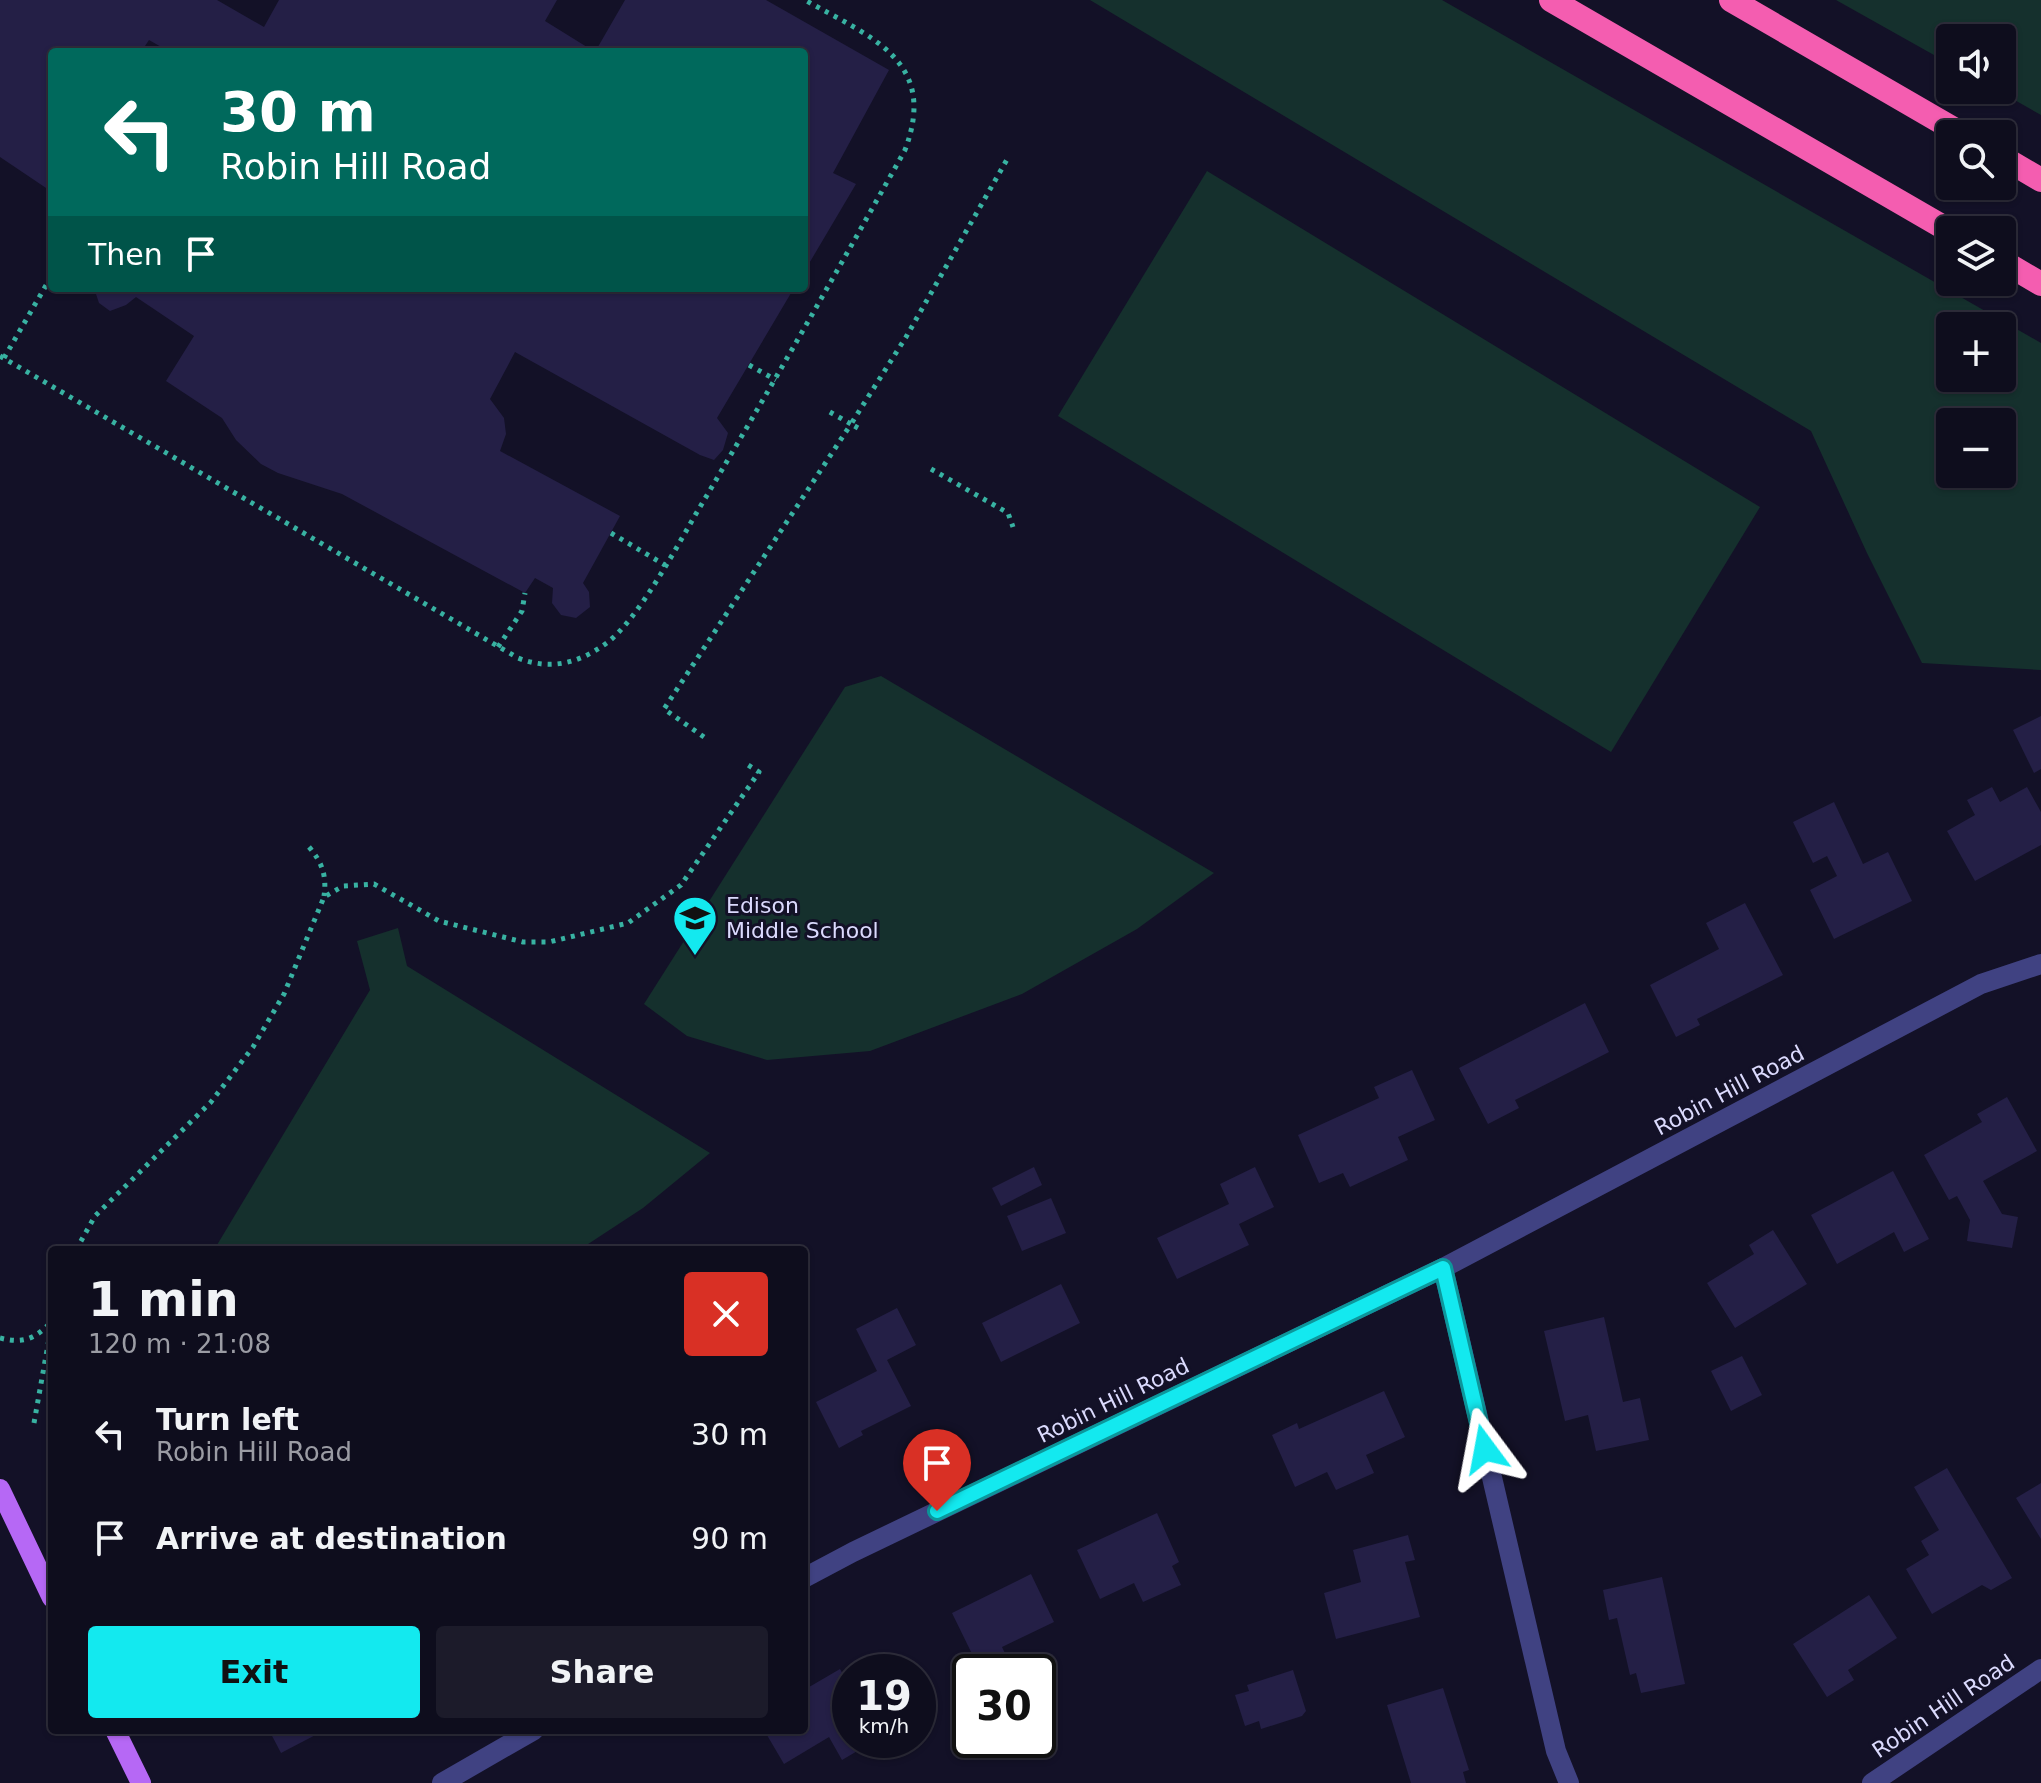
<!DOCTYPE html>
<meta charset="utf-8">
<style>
:root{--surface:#0e0d1d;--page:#1c1b2a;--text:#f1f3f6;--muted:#9b9ca4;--line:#2e2d3b;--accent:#13e9ef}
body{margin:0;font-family:"DejaVu Sans",sans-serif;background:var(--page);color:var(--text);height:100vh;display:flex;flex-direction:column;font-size:30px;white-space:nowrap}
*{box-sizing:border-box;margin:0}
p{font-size:26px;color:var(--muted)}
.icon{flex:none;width:44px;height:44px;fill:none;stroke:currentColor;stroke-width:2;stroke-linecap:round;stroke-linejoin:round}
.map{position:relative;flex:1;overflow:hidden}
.sheet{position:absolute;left:48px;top:1246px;width:760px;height:488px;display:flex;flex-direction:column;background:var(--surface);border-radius:8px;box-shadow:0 2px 6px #0004,0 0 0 2px var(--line)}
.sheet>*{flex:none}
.hud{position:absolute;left:48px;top:48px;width:760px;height:244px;border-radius:8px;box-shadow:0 2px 6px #0004,0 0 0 2px var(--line);background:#00695c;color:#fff;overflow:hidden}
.controls{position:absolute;left:1936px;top:24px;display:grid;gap:16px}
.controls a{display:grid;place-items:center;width:80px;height:80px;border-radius:8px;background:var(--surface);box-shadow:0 2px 6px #0004,0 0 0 2px var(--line);font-size:40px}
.speed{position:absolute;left:832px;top:1654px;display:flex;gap:16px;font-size:40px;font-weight:700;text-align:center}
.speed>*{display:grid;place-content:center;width:104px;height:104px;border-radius:50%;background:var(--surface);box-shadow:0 2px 6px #0004,0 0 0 2px var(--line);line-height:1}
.speed small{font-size:20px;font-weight:400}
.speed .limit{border:4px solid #111;border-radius:12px;background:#fff;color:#111}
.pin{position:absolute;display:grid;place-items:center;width:68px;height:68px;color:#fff;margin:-82px -34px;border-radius:50% 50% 50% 0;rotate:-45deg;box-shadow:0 0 8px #0007}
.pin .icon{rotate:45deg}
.me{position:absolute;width:88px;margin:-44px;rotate:347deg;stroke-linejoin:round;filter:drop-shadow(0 0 6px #0008)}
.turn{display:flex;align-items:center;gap:28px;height:168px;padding:0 40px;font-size:36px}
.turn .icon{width:104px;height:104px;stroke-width:2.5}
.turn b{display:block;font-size:56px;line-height:68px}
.then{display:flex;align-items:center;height:76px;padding:0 40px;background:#0003;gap:16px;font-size:30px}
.round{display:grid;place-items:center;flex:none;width:84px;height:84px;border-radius:8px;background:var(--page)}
.headline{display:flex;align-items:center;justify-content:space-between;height:136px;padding:0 40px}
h1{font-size:48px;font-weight:700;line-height:60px}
.primary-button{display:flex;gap:16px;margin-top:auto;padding:16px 40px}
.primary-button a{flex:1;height:92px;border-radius:8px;background:var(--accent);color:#111;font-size:32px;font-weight:700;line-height:92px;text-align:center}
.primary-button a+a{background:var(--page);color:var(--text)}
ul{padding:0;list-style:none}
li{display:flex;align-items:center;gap:24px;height:104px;padding:0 40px}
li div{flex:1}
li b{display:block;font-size:30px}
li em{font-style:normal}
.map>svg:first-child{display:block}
</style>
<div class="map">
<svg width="2041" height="1783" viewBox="0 0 2041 1783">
<rect width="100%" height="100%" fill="#131127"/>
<g fill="#15302d" fill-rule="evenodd">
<path d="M 1090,0 L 1442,0 L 2041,343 L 2041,670 L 1922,663 L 1867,553 L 1811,431 ZM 1950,326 L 2002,326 L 2002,378 L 1950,378 ZM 1950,422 L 2002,422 L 2002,474 L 1950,474 Z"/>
<polygon points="1836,0 2041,0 2041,115 1997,90 2002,90 2002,38 1950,38 1950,64"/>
<polygon points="1207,171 1760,507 1611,752 1058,416"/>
<polygon points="881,676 1214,873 1137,929 1022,994 870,1051 767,1060 687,1036 644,1004 845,687"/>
<polygon points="398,928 407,966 710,1153 643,1208 579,1250 214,1250 370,990 357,941"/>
</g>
<g fill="#241f46">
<polygon points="0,0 217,0 264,27 279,0 557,0 545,21 595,52 625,0 766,0 889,70 833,173 856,184 804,272 804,52 170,52 149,40 141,52 52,52 52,192 0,157"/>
<polygon points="94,288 794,288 717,418 728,433 723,450 714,460 700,455 515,352 490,399 504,418 506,434 500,451 620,516 583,583 589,592 590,607 576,618 561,615 552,603 553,588 535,578 525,593 342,494 278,473 261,464 236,440 222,418 166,381 194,336 136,297 126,305 110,311 99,303"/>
<polygon points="2041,716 2041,769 2034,773 2013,730"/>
<polygon points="1992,787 2000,802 2027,787 2041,812 2041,845 1975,881 1947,831 1975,815 1967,800"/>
<polygon points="1834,802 1863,864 1888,852 1912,901 1834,939 1810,890 1837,876 1827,856 1813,863 1793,822"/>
<polygon points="1745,903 1783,975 1697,1019 1700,1025 1676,1037 1650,985 1719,949 1706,923"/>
<polygon points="1585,1003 1609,1052 1515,1100 1519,1108 1488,1124 1459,1068"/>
<polygon points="1412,1070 1435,1120 1398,1137 1408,1160 1350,1187 1343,1173 1319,1183 1298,1135 1379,1098 1374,1087"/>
<polygon points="2007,1097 2037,1151 1983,1181 2002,1214 2018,1217 2012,1248 1967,1241 1970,1220 1957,1196 1949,1200 1924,1155 1982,1122 1977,1114"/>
<polygon points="1034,1167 1042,1185 1001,1206 992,1188"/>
<polygon points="1255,1167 1274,1207 1239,1224 1249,1245 1177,1279 1157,1238 1229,1204 1220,1184"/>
<polygon points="1893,1171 1929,1239 1904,1252 1894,1232 1837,1264 1811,1215"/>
<polygon points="1051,1198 1066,1233 1022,1251 1007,1216"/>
<polygon points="1773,1230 1807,1284 1735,1328 1707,1283 1754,1254 1749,1245"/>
<polygon points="1061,1284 1080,1323 1001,1362 982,1323"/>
<polygon points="897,1308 916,1345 887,1360 911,1406 861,1431 863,1435 839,1448 816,1402 877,1371 856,1329"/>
<polygon points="1604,1317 1623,1402 1640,1398 1649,1440 1596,1451 1588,1415 1565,1421 1544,1331"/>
<polygon points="1742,1356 1762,1395 1731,1411 1711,1371"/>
<polygon points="1384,1391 1405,1437 1366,1455 1374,1473 1336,1490 1327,1472 1295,1487 1272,1435 1297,1423 1299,1429"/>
<polygon points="1947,1468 2012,1578 1991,1590 1982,1585 1932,1614 1906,1569 1929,1555 1921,1541 1939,1530 1914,1487"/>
<polygon points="2041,1483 2041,1539 2016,1498"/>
<polygon points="1157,1513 1179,1562 1172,1566 1181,1585 1143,1602 1134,1583 1100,1599 1077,1550"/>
<polygon points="1408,1535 1415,1560 1405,1562 1420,1617 1336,1639 1324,1593 1361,1582 1353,1550"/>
<polygon points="1031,1574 1054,1622 1002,1647 1013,1670 974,1672 970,1663 975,1660 952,1613"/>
<polygon points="1662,1577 1685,1684 1641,1693 1636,1673 1630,1675 1617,1618 1609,1620 1603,1590"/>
<polygon points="1869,1595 1897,1638 1848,1670 1854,1680 1827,1697 1793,1644"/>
<polygon points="840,1669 850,1687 850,1740 876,1740 842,1760 829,1737 784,1764 764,1730 804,1730 804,1690"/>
<polygon points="1293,1670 1306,1711 1302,1716 1261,1729 1259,1721 1245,1726 1235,1695 1249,1691 1247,1685"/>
<polygon points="1443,1688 1469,1770 1463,1772 1466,1783 1411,1783 1387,1705"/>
<polygon points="269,1730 325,1730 281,1753"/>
</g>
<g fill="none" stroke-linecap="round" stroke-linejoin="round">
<g stroke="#38b2a2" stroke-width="5" stroke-dasharray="4 6" stroke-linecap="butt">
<path d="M 0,356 L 518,658 C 551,671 580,663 608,642 C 640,617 678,544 700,507 C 770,389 838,270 905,150 C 939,60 870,37 805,0"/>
<polyline points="4,358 52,275"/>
<polyline points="749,365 776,380"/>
<polyline points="858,428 851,424 906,337 1009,156"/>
<polyline points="931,469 1008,513 1013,527"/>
<polyline points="611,533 665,565"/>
<polyline points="498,647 522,611 525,593"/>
<polyline points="704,737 664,709 851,424 828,411"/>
<path d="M 309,847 C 322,862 327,876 324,896"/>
<polyline points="76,1250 95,1216 211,1102 253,1047 284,994 324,897 343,886 374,884 439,921 523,942 549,942 628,923 681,885 759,772 745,763"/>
<path d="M 0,1338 C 23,1344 35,1339 51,1322"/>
<polyline points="34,1423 52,1322"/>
</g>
<g stroke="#404282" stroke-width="20">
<polyline points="804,1578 853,1552 1443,1268"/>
<polyline points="442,1783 534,1730"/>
<polyline points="1569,1783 1556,1751 1443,1268 1981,984 2041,964"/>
<polyline points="1872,1783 2041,1669"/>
</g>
<g stroke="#b668f5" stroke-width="20">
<polyline points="0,1489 52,1598"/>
<polyline points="115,1730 141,1783"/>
</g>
<g stroke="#f45db0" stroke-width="24">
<polyline points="1551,0 1950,231"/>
<polyline points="1731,0 1962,134"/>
<polyline points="2002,157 2041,180"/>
<polyline points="2002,261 2041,284"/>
</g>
</g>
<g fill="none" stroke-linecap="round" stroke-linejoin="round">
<g stroke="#0c979b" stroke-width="20">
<polyline id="route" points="937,1511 1443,1268 1485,1449"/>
</g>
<use href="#route" stroke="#13e9ef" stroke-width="14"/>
</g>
<defs>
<g id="school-pin" transform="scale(2.3)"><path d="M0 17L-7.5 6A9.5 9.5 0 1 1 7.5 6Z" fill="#13e9ef" stroke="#131127"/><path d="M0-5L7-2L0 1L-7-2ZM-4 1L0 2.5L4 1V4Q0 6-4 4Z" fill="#111"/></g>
</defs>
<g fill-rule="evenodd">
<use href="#school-pin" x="695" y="918"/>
</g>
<g text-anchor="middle" stroke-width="6" stroke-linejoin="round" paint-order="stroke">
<g font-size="22" fill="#dbdafd" stroke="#131127" text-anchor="start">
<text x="726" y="913">Edison<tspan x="726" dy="25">Middle School</tspan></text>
</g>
<g font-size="22" fill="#dbdafd" stroke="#131127">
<text transform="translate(1729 1090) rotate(-28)" y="8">Robin Hill Road</text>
<text transform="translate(1113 1400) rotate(-26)" y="8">Robin Hill Road</text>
<text transform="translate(1943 1706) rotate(-34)" y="8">Robin Hill Road</text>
</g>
</g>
</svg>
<div class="controls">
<a><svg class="icon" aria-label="sound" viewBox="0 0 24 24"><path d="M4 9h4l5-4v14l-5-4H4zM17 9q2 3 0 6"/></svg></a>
<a><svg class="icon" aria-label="search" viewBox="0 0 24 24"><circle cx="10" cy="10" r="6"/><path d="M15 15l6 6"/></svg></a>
<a><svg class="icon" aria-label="layers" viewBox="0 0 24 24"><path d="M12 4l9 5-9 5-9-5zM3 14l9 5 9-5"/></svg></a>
<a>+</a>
<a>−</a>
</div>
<div class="speed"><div>19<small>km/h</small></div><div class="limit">30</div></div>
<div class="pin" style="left:937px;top:1511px;background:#d93025"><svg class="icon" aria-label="arrive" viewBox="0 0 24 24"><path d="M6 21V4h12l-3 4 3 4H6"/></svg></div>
<svg class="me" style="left:1485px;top:1449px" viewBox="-20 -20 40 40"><path d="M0-17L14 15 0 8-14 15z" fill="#13e9ef" stroke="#fff" stroke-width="4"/></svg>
<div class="hud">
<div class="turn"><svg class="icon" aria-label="left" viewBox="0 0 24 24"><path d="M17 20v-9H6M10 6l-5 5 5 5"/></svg><div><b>30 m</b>Robin Hill Road</div></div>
<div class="then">Then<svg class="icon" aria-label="arrive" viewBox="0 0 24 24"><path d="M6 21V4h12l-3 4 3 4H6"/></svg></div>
</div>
<section class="sheet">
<div class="headline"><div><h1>1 min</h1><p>120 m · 21:08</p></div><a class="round" style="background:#d93025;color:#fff"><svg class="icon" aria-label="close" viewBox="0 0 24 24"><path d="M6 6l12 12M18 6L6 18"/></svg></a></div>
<ul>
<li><svg class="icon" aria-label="left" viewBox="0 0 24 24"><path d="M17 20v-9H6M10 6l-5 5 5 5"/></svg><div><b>Turn left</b><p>Robin Hill Road</p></div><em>30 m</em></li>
<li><svg class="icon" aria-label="arrive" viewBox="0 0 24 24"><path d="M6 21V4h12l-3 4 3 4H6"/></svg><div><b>Arrive at destination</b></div><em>90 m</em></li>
</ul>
<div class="primary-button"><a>Exit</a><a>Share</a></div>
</section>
</div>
